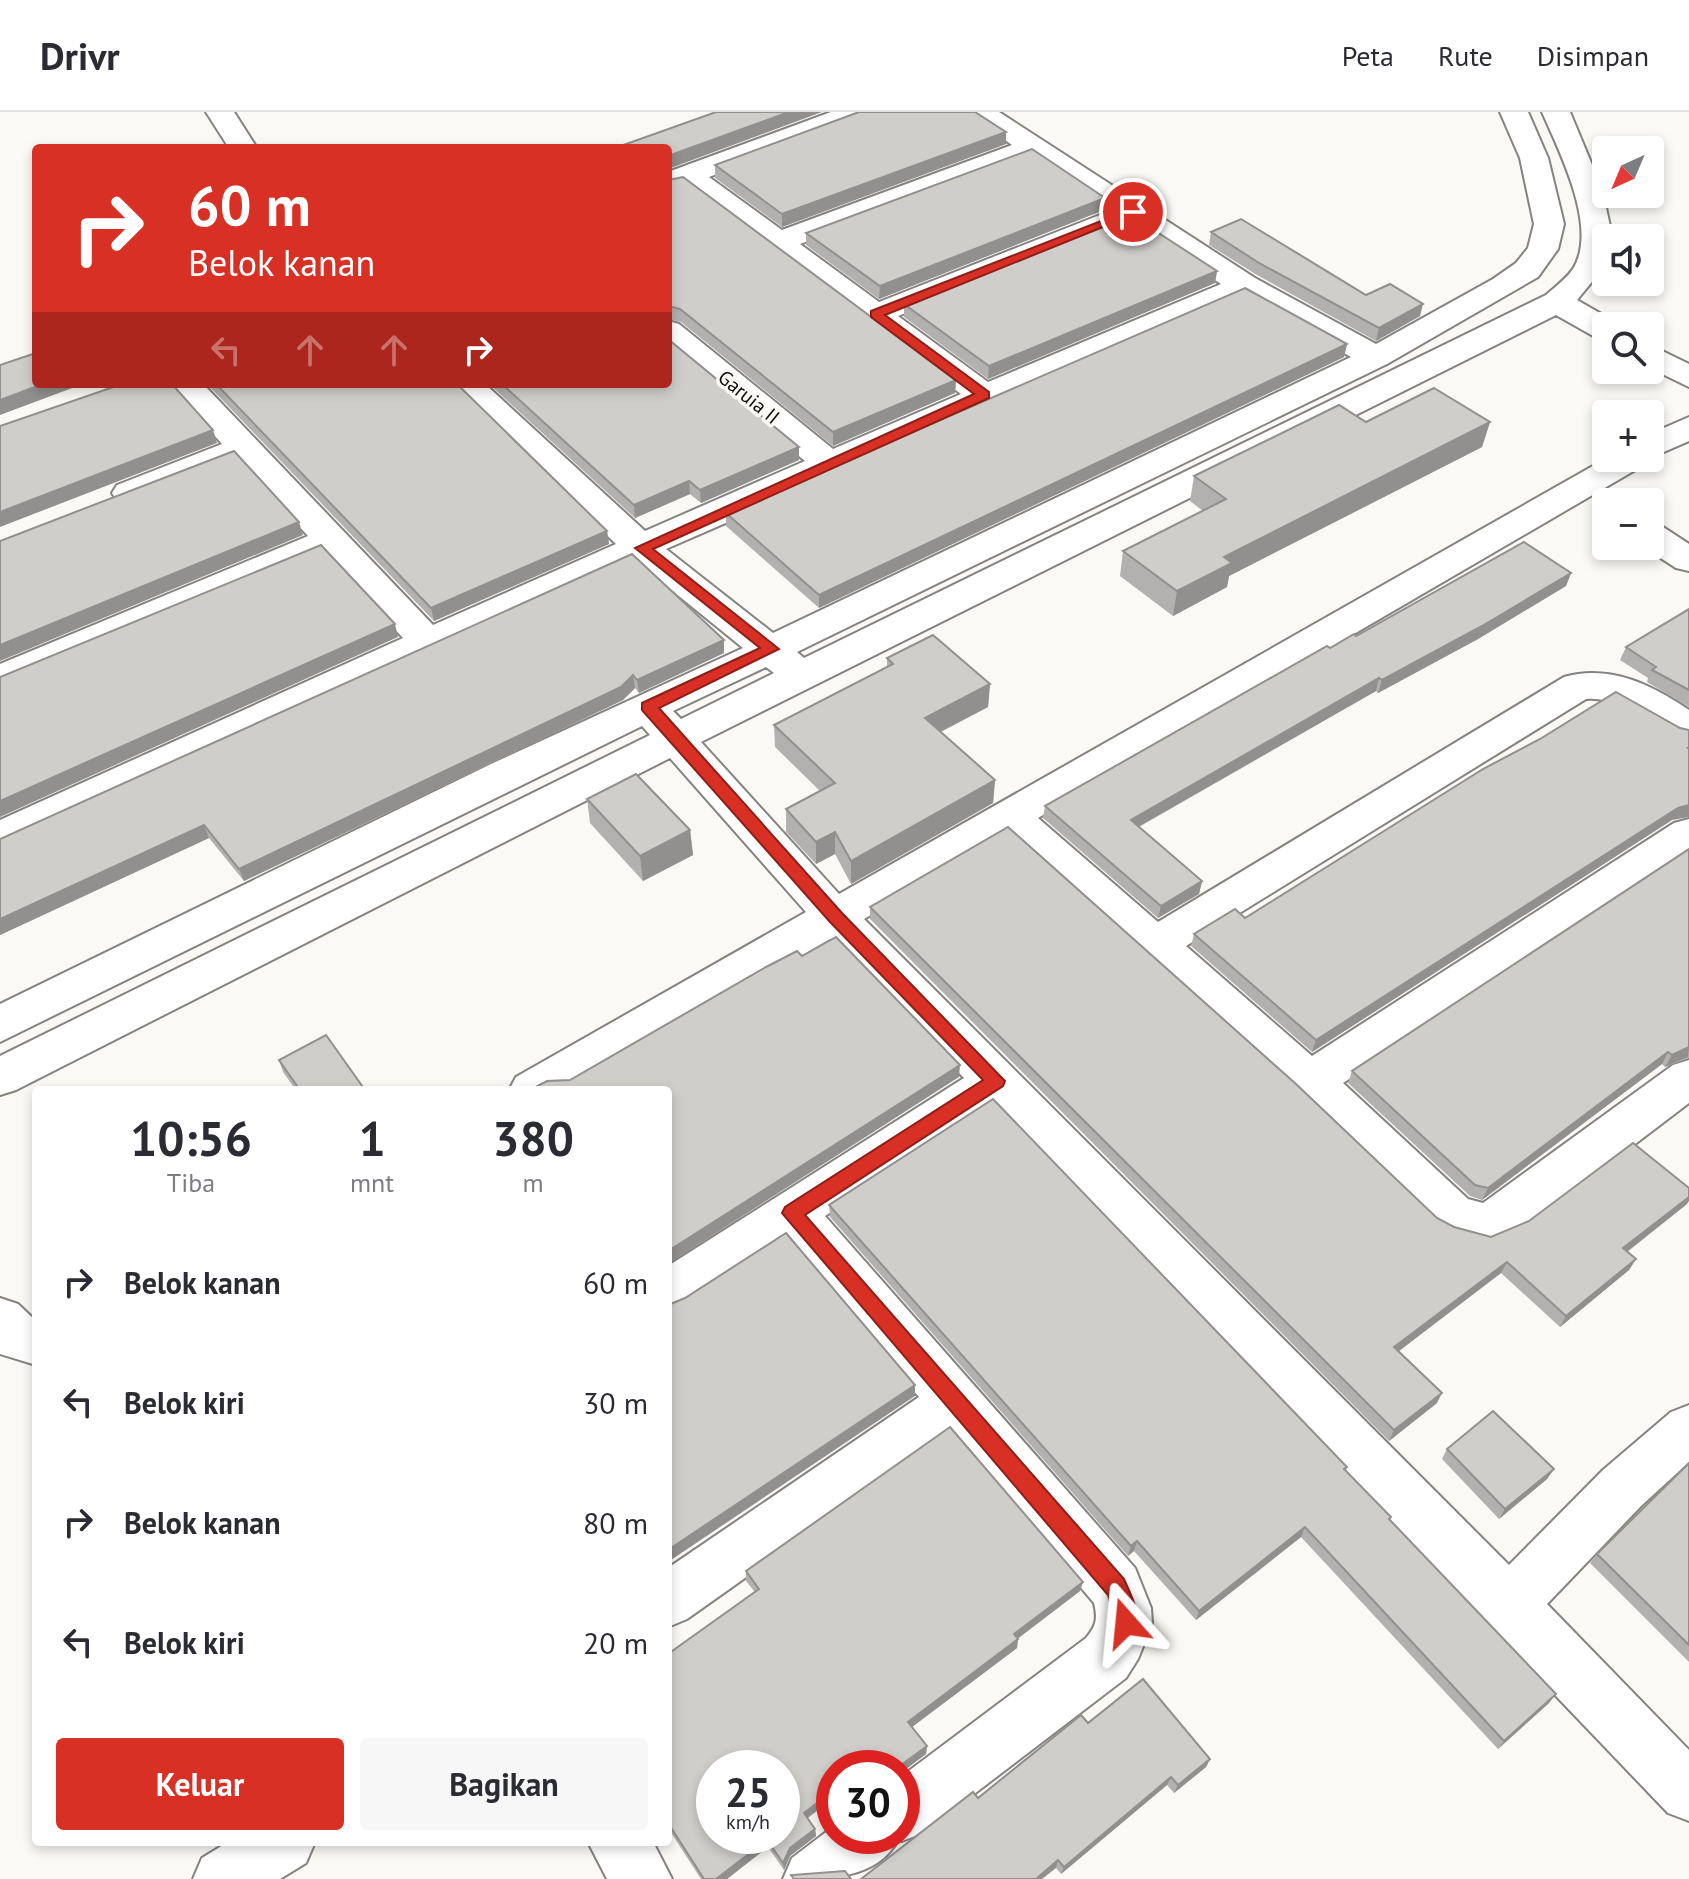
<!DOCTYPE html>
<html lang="id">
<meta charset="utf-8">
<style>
:root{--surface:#fff;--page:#f7f7f7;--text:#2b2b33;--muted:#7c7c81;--line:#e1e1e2;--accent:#d93025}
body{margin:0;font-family:"PT Sans",sans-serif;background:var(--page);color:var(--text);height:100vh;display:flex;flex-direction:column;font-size:30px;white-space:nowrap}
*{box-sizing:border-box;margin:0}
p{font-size:26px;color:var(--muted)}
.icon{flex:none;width:44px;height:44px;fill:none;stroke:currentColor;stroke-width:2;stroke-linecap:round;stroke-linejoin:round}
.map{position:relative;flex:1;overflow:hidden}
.sheet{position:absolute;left:32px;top:974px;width:640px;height:760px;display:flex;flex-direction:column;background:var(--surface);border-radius:8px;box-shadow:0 4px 12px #0003}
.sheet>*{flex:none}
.guide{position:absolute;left:32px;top:32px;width:640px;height:244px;border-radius:8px;box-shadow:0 4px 12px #0003;background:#d93025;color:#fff;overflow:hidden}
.needle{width:52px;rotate:224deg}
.controls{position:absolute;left:1592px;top:24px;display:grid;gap:16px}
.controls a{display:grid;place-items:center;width:72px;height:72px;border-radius:8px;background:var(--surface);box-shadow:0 4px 12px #0003;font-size:40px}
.speed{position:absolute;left:696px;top:1638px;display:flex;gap:16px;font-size:40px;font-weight:700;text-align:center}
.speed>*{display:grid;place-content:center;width:104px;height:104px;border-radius:50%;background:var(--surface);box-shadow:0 4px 12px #0003;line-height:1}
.speed small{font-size:20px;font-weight:400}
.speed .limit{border:12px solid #d22;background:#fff;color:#111}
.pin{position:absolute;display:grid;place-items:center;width:68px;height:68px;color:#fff;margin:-34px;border:4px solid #fff;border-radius:50%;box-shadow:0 2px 8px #0007}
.me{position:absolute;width:88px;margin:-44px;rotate:342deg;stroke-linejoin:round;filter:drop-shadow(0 0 6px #0008)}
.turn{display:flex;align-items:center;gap:28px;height:168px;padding:0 24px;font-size:36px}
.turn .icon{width:104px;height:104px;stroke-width:2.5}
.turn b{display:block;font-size:56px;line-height:68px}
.lanes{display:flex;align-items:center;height:76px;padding:0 24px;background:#0003;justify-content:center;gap:40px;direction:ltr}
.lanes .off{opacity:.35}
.eta{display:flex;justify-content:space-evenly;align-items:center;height:136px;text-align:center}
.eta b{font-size:48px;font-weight:600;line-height:56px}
.cta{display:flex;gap:16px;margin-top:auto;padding:16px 24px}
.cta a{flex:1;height:92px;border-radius:8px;background:var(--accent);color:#fff;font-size:32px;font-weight:600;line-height:92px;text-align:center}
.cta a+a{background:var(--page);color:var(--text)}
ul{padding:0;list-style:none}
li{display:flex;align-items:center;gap:24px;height:120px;padding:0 24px}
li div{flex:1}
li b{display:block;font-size:30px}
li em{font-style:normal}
header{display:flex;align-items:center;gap:48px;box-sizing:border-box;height:112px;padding:0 40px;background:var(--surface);border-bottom:2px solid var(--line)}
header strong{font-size:38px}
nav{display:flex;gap:44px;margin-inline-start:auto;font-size:28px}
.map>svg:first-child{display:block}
</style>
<header>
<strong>Drivr</strong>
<nav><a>Peta</a><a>Rute</a><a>Disimpan</a></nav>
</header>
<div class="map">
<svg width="1689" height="1767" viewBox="0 0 1689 1767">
<rect width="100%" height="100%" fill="#faf9f6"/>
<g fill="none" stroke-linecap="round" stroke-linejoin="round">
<g stroke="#848381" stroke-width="4">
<g id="minor">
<polygon points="206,0 234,0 257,36 229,36"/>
<path d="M 831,0 L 871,0 L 867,6 L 709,65 L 782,118 L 1012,33 L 966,0 L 999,0 L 1255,166 L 1376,232 L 1493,167 L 1516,151 L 1528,136 L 1534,112 L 1520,46 L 1500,0 L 1528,0 L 1548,46 L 1564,112 L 1558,137 L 1538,165 L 1387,252 L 797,540 L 804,546 L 1546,183 C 1555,175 1566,167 1573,157 C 1599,116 1559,39 1542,0 L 1570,0 L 1602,77 L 1611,119 L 1611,126 L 1606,126 L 1605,154 L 1577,188 L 1617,211 L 1619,214 L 1606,214 L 1606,228 L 1595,225 L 1556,203 L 701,630 L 839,782 L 1607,346 L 1649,346 L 1644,353 L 1038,706 L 1158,810 L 1564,565 C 1610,552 1652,573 1689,598 L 1689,631 C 1652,620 1628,584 1586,587 L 1186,834 L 1312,944 L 1674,711 L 1689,707 L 1689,742 L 1343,971 L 1468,1087 L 1483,1091 L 1673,953 L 1689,948 L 1689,991 L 1522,1118 L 1484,1133 L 1450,1124 L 1434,1115 L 1294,982 L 1007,724 L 864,807 L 1509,1453 L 1603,1358 L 1671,1300 L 1689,1293 L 1689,1350 L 1641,1394 L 1547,1492 L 1689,1638 L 1689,1709 L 1668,1701 L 992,995 L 825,1104 L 1135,1456 L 1151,1496 L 1152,1512 L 1138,1547 L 1126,1566 L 923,1721 L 902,1729 L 898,1728 C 877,1767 830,1767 783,1767 L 792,1746 L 834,1714 L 834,1724 L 902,1724 L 902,1664 L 1086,1526 C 1096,1514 1098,1507 1094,1491 L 950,1321 L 687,1507 L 668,1515 L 668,1456 L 919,1285 L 787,1129 L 685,1195 L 668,1202 L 668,1154 L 964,966 L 830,827 L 571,978 L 509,978 L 516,965 L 806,800 L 670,646 L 16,978 L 0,983 L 0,944 L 650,623 L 642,614 L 0,930 L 0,892 L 489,653 L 743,536 L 637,450 L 0,740 L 0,708 L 403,526 L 325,443 L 0,580 L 0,552 L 308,424 L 239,349 L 141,389 L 129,392 L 117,389 L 112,381 L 117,373 L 222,332 L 169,272 L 203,272 L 433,513 L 616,432 L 450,272 L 485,272 L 645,419 L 805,349 L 668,235 L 668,209 L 679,212 L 833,337 L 961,282 L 684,74 L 668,79 L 668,60 ZM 1031,46 L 1110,99 L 879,190 L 800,132 ZM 1130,112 L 1221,172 L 988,270 L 898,204 ZM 1243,185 L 1351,245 L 773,521 L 666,437 ZM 766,555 L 774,561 L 681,607 L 673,599 Z"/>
<polygon points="1650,233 1689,252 1689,275 1650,256"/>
<polygon points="1689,305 1689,329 1650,346 1649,346 1650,322"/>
<polygon points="1650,412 1663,415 1689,432 1689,459 1676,456 1642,434 1650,434"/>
<polygon points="0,1186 18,1192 36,1209 36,1253 0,1242"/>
<polygon points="228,1730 315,1730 306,1751 280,1767 193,1767 202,1746"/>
<polygon points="588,1730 653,1730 672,1767 607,1767"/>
</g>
</g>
<use href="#minor" fill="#fff" fill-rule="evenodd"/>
</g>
<g fill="#b2b1af">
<polygon points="1006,32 782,115 715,66 715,53"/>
<polygon points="668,68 956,268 955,281 833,334 681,210 668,207"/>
<polygon points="1105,86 1104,98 879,187 806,133 806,121"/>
<polygon points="1211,120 1366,183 1420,204 1376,229 1257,163 1209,133"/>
<polygon points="1217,159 1215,171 988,267 904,205 904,192"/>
<polygon points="1347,232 1344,245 819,496 726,414 726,401"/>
<polygon points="207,272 457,272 607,419 609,432 434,509"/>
<polygon points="489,272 668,272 799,348 701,391 690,382 635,406"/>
<polygon points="1366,310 1490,310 1482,335 1229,464 1227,475 1173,504 1120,464 1123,439 1203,399 1190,389 1194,364"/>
<polygon points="1571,461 1566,474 1478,527 1378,581 1376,579 1139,715 1202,769 1199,782 1158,806 1043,706 1045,694 1330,536 1356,524"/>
<polygon points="1689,497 1689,595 1647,570 1648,566 1620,548 1626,535"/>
<polygon points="724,528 724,541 639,581 635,576 623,588 244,769 209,726 0,823 0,727"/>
<polygon points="887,546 990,572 988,595 941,620 995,668 993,691 851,772 835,742 816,752 786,720 786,697 820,679 775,635 774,613 887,555"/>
<polygon points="587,687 690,718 693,743 643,769 590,711"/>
<polygon points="1672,708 1312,940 1191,834 1194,822 1245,806"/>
<polygon points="1689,737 1689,946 1665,955 1662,952 1482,1088 1470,1084 1348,971 1352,959"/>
<polygon points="870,795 1454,1115 1491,1125 1687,1092 1627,1139 1636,1147 1629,1158 1560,1215 1501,1161 1398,1239 1437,1291 1389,1329 870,807"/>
<polygon points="279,948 365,978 296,978 283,960"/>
<polygon points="829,1093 1347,1355 1346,1359 1549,1591 1498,1637 1301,1425 1196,1508 1134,1439 1128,1444 830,1105"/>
<polygon points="1447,1337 1554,1357 1547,1367 1499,1407 1442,1347"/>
<polygon points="1689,1351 1689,1550 1590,1451 1597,1442"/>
<polygon points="746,1459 1080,1479 1018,1526 1017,1536 912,1615 927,1634 926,1642 902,1660 902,1656 884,1656 880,1651 874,1656 834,1656 834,1686 808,1706 815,1717 816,1724 790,1744 784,1758 768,1735 727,1767 701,1767 668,1716 668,1542 755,1480 746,1469"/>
<polygon points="1088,1611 1210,1647 1206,1655 1174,1681 1167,1673 1061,1762 1056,1756 978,1686"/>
</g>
<g fill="#91908e">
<polygon points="789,0 822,0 668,57 668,44"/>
<polygon points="1006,20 1006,32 782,115 782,102"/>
<polygon points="1105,86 1104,98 879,187 880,174"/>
<polygon points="1217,159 1215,171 988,267 989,254"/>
<polygon points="1423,192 1420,204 1376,229 1379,216"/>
<polygon points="1347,232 1344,245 819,496 819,483"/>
<polygon points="956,268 955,281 833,334 833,320"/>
<polygon points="43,272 83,272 0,303 0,288"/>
<polygon points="1490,310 1482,335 1229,464 1227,475 1173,504 1177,479 1224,445"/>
<polygon points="213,318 217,331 0,415 0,400"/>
<polygon points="799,335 799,348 701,391 700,378"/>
<polygon points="689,369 690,382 635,406 634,393"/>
<polygon points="299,410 303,423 0,549 0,533"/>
<polygon points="607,419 609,432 434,509 431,496"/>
<polygon points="1571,461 1566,474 1478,527 1378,581 1382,568"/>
<polygon points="395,512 398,525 0,705 0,689"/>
<polygon points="724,528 724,541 639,581 637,568"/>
<polygon points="633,563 635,576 623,588 244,769 239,757"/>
<polygon points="1379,566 1376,579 1129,720 1131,708"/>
<polygon points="990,572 988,595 924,628 925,606"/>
<polygon points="995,668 993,691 851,772 851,749"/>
<polygon points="1689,693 1689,705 1672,708 1312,940 1316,928 1678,696"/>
<polygon points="204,713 209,726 0,823 0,807"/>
<polygon points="690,718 693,743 643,769 640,744"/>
<polygon points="835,720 835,742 816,752 816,730"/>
<polygon points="1202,769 1199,782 1158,806 1161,794"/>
<polygon points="1689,935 1688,945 1665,955 1672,943"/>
<polygon points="1668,940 1662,952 1482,1088 1488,1076"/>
<polygon points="960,953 959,965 668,1152 668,1139"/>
<polygon points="1689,1085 1689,1089 1687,1092 1617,1148 1623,1136"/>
<polygon points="1636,1147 1629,1158 1560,1215 1566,1204"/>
<polygon points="1507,1150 1501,1161 1390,1246 1394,1235"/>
<polygon points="915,1273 915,1284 668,1450 668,1438"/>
<polygon points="1442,1281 1437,1291 1389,1329 1394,1318"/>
<polygon points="1554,1357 1547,1367 1499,1407 1505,1397"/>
<polygon points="1305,1415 1301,1425 1196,1508 1199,1499"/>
<polygon points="1137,1429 1134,1439 1128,1444 1131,1434"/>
<polygon points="1083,1470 1080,1479 1012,1531 1014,1522"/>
<polygon points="1018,1527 1017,1536 908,1618 908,1610"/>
<polygon points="1556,1582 1549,1591 1498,1637 1504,1629"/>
<polygon points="927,1634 926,1642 902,1660 901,1653"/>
<polygon points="881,1643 880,1651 874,1656 863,1656"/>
<polygon points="1210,1647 1206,1655 1174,1681 1178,1673"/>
<polygon points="1171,1665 1167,1673 1061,1762 1064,1755"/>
<polygon points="834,1678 834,1686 804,1708 804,1701"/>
<polygon points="815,1717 816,1724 790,1744 784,1758 783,1751 790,1736"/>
<polygon points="767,1728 768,1735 727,1767 716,1767"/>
<polygon points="1058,1748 1056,1756 1042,1767 1036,1767"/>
</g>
<g fill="#cfcecb" stroke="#91908e" stroke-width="2" fill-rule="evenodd">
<polygon points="716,0 789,0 668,44 668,36 615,36"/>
<polygon points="859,0 975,0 1006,20 782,102 715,53"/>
<polygon points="1032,37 1105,86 880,174 806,121"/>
<polygon points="683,65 956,268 833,320 680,197 668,194 668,68"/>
<polygon points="1131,103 1217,159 989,254 904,192"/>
<polygon points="1241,107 1366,183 1390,172 1423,192 1379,216 1259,151 1211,120"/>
<polygon points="1245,176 1347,232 819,483 726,401"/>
<polygon points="668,227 799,335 700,378 689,369 634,393 502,272 668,272"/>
<polygon points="36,241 36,272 43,272 0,288 0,253"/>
<polygon points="122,272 172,272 213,318 0,400 0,314"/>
<polygon points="216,272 457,272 607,419 431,496"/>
<polygon points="1434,276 1490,310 1224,445 1232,451 1177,479 1123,439 1226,387 1194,364 1339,293 1366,310"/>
<polygon points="234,339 299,410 0,533 0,429"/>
<polygon points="1524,430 1571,461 1482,514 1382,568 1379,566 1131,708 1202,769 1161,794 1045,694 1327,534 1330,536 1354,522 1356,524"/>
<polygon points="321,433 395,512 0,689 0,565"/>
<polygon points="632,442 724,528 637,568 633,563 621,575 239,757 204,713 0,807 0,727"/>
<polygon points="1689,497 1689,578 1652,558 1656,555 1626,535"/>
<polygon points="933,523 990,572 925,606 995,668 851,749 835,720 816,730 786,697 835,671 774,613 893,552 887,546"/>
<polygon points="1616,580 1680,616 1689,618 1689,636 1688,636 1689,637 1689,693 1678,696 1316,928 1194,822 1235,797 1245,806 1483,657 1540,627"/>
<polygon points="636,662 690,718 640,744 587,687"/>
<polygon points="1008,715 1296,972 1437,1106 1454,1115 1491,1125 1529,1109 1633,1031 1689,1076 1689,1085 1623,1136 1636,1147 1566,1204 1507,1150 1394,1235 1442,1281 1394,1318 870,795"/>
<polygon points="1689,737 1689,935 1672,943 1668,940 1488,1076 1475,1073 1352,959"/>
<polygon points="836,825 960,953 668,1139 668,978 530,978 547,969 570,968 766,855 797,839 802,844"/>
<polygon points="326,923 365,978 300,978 279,948"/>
<polygon points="993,987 1347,1355 1344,1357 1391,1405 1389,1407 1556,1582 1504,1629 1305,1415 1199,1499 1137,1429 1131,1434 829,1093"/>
<polygon points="786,1121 915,1273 668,1438 668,1193 685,1186"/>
<polygon points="1493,1299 1554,1357 1505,1397 1447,1337"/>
<path d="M 950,1315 L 1083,1470 L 1014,1522 L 1018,1527 L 908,1610 L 927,1634 L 901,1653 L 901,1656 L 891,1656 L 881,1643 L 863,1656 L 834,1656 L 834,1678 L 804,1701 L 815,1717 L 790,1736 L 783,1751 L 767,1728 L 716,1767 L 704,1767 L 668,1711 L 668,1542 L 759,1477 L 746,1459 ZM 714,1656 L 782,1656 L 782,1724 L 714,1724 Z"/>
<polygon points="1689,1351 1689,1533 1597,1442"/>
<polygon points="1143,1567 1210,1647 1178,1673 1171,1665 1064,1755 1058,1748 1036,1767 861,1767 973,1680 978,1686 1081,1603 1088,1611"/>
<polygon points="845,1759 851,1767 794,1767 791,1763"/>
</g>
<path fill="#d93025" stroke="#8d1f18" stroke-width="2" d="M 1129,98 L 1140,100 L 885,203 L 989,280 L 989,286 L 653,437 L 779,537 L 659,596 L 842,801 L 1005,969 L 1003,974 L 805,1103 L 1124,1467 C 1131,1484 1142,1501 1134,1519 L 1126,1522 L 1118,1519 L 1108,1483 L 782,1101 L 785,1095 L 983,968 L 830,810 L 642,598 L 642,591 L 760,536 L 635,436 L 974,282 L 871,205 L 871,199 Z"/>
<g text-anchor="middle" stroke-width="7" stroke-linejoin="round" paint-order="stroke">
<g font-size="20" fill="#0b0b0a" stroke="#faf9f6">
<text transform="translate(749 285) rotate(39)" y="7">Garuia II</text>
</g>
</g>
</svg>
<div class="controls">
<a><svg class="needle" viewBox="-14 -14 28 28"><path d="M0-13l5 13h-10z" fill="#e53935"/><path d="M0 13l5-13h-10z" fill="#7c7c81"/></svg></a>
<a><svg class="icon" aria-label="sound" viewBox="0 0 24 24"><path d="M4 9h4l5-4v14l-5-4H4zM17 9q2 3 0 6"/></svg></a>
<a><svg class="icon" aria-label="search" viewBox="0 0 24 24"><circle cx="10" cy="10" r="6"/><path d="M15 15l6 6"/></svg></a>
<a>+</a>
<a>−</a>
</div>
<div class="speed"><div>25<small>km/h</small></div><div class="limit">30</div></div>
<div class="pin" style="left:1133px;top:100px;background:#d93025"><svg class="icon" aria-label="arrive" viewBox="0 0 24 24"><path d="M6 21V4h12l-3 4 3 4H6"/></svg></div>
<svg class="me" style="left:1126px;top:1511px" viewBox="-20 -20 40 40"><path d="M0-17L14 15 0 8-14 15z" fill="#d93025" stroke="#fff" stroke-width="4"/></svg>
<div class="guide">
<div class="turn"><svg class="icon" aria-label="right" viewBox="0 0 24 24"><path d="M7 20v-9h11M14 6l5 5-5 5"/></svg><div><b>60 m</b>Belok kanan</div></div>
<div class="lanes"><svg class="icon off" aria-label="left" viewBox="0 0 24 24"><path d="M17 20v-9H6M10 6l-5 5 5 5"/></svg><svg class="icon off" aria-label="ahead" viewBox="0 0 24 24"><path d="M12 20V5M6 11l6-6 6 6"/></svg><svg class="icon off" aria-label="ahead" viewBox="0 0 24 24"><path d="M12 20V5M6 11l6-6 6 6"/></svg><svg class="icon" aria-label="right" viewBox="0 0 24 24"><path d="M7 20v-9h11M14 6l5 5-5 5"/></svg></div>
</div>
<section class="sheet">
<div class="eta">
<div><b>10:56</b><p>Tiba</p></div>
<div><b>1</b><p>mnt</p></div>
<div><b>380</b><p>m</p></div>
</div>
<ul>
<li><svg class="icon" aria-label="right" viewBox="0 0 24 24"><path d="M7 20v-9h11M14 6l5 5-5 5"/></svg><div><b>Belok kanan</b></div><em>60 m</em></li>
<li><svg class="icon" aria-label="left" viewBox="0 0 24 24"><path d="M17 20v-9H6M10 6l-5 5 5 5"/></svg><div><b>Belok kiri</b></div><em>30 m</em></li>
<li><svg class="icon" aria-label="right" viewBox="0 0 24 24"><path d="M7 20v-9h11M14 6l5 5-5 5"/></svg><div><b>Belok kanan</b></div><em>80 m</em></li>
<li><svg class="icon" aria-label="left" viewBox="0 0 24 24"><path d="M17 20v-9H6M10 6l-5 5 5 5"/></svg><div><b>Belok kiri</b></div><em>20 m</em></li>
</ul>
<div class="cta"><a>Keluar</a><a>Bagikan</a></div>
</section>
</div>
